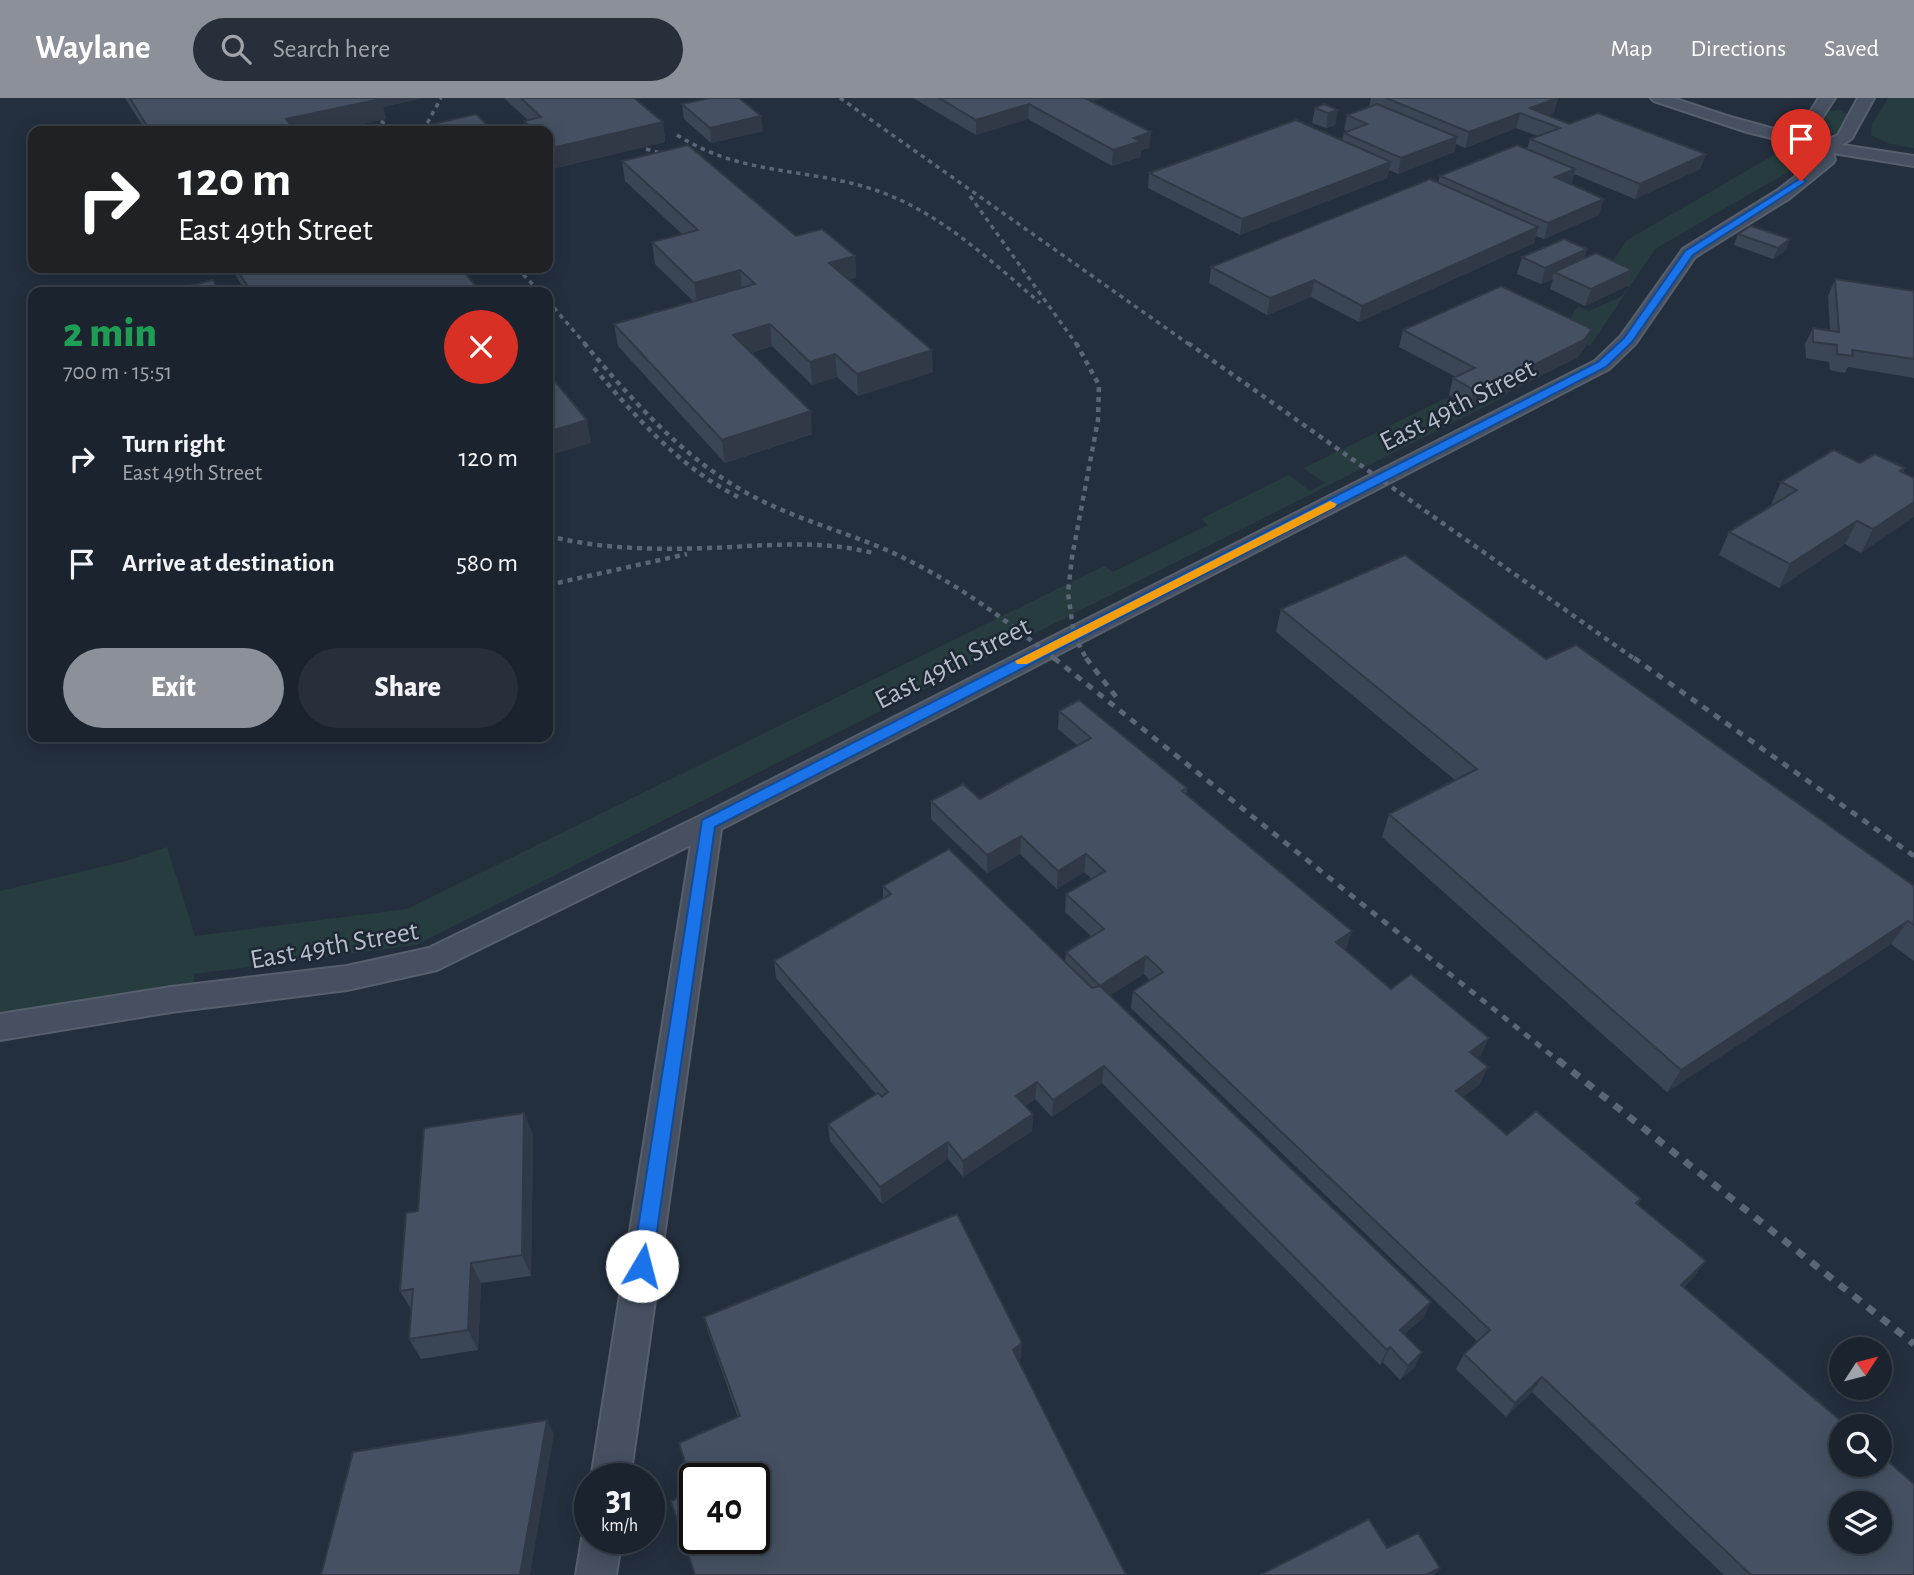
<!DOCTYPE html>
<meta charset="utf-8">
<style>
:root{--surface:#1b232e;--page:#282f3a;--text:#f1f3f6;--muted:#a0a4aa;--line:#39404a;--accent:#8c9099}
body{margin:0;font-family:"Alegreya Sans",sans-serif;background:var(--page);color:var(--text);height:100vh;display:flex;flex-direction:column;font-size:26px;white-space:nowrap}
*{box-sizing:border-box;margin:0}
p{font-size:23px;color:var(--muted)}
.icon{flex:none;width:38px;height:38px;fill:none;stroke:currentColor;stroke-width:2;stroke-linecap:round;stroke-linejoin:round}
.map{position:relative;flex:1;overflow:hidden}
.side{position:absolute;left:28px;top:189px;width:525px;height:455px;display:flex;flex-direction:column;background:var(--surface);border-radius:14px;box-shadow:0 4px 18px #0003,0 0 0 2px var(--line)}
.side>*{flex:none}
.hud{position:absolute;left:28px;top:28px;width:525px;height:147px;border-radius:14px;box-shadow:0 4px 18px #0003,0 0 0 2px var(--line);background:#202124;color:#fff;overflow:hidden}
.needle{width:46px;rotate:54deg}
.tools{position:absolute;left:1829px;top:1239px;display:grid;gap:14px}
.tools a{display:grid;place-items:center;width:63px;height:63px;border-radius:50%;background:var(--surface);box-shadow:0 4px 18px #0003,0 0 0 2px var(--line);font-size:35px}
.speed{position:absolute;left:574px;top:1365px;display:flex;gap:14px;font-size:35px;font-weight:700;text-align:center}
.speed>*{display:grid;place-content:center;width:91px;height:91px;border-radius:50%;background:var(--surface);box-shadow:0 4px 18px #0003,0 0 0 2px var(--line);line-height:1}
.speed small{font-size:18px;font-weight:400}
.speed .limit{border:4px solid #111;border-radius:10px;background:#fff;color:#111}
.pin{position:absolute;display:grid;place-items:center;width:60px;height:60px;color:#fff;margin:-72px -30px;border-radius:50% 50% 50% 0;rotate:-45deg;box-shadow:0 0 7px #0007}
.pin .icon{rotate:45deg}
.me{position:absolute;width:77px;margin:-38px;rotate:8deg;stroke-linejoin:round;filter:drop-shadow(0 0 5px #0008)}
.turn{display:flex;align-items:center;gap:24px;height:147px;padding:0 35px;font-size:32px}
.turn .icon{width:91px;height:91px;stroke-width:2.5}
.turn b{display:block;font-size:49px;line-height:60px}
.round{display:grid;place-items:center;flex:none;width:74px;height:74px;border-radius:37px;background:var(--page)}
.summary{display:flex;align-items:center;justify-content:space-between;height:119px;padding:0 35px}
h1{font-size:42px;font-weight:800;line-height:52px;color:#1e9e55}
.cta{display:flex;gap:14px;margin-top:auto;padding:14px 35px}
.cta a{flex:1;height:80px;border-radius:42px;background:var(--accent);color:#fff;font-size:28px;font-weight:800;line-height:80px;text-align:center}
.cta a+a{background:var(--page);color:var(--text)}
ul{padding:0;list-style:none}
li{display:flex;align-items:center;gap:21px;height:105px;padding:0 35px}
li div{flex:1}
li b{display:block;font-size:26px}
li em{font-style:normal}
header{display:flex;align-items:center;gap:42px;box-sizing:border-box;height:98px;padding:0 35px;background:var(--accent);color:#fff}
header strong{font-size:33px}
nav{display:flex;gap:38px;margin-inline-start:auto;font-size:24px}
.search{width:490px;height:63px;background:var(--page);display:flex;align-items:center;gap:18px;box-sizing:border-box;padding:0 24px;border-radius:38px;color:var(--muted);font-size:26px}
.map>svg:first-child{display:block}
</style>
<header>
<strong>Waylane</strong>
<div class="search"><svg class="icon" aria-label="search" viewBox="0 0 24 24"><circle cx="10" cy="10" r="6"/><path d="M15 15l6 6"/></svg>Search here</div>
<nav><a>Map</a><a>Directions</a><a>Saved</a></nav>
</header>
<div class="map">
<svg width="1914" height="1477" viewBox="0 0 1914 1477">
<rect width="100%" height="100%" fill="#242f3e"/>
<g fill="#263c3f">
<polygon points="1888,0 1914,0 1914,50 1890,46 1871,37 1872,27"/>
<polygon points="1838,12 1848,16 1836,36 1817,32 1829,13"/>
<polygon points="1774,57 1800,67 1655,151 1590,248 1561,234 1578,208 1589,213 1622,198 1629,189 1604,176 1627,142"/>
<polygon points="1509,296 1510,296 416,847 194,876 194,898 0,932 0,793 126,763 167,749 195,838 407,811 1104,468 1113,474 1208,427 1201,421 1289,377 1310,393 1325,385 1304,370 1446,300 1470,312"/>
</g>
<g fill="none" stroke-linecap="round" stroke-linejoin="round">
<g stroke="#565f6c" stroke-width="4">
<g id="secondary">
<polygon points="1651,0 1673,0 1727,18 1800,38 1799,31 1819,0 1835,0 1815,31 1816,36 1824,43 1838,37 1858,0 1874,0 1852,40 1842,47 1914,58 1914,68 1833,55 1835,62 1833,65 1790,100 1695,159 1635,246 1609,271 721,731 630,1381 591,1381 691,747 437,872 347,892 171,914 0,942 0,916 171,889 347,868 429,850 698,719 1595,263 1621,238 1683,151 1778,92 1818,61 1816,51 1747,34 1654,3"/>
<polygon points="590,1425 590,1440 622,1440 616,1477 576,1477 582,1440"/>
</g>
</g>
<use href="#secondary" fill="#465061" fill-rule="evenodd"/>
<g stroke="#5a6575" stroke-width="3.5" stroke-dasharray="4.5 4.5" stroke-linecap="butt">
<polyline points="840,0 1190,247"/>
<polyline points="381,23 392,33"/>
<polyline points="354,30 357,33"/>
<polyline points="423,33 441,0"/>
<path d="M 677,37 C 742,78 803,69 872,91 C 936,111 990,162 1040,205"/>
<polyline points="646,51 674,59"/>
<polyline points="970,98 1077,247"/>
<polyline points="517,170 540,194"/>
<polyline points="548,203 586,247"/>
</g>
<g stroke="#5a6575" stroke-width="4.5" stroke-dasharray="5 5" stroke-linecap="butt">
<path d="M 584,245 C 628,297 673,349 730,385 C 776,415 831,429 882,450 C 946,477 1002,519 1056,562"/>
<polyline points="1076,245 1099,287 1098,322 1072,459 1068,495 1074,537 1087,562"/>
<polyline points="1188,245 1636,562"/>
<path d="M 594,270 C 637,320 678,368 738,399"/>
<path d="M 548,438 C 601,451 654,452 708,450 C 764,448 818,441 873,455"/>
<polyline points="548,487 687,456"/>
</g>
<g stroke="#5a6575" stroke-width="5" stroke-dasharray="7 7" stroke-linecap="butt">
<polyline points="1054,560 1560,964"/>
<polyline points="1086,560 1117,600"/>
<polyline points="1634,560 1914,758"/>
</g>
<polyline stroke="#5a6575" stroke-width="7" stroke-dasharray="9 9" stroke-linecap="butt" points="1558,962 1914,1246"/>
</g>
<g fill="#3b4654">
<polygon points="125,0 423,0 383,9 386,21 327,33 146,33"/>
<polygon points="504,0 634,0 663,24 665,44 556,70 548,62 548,33 526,33 524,23 528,22"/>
<polygon points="913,0 1103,0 1092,3 1151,34 1149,50 1141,52 1140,59 1112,68 1028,21 976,37"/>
<polygon points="1371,0 1558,0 1554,14 1548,17 1569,26 1706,56 1700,71 1635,101 1574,76 1571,86 1599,117 1544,141 1536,138 1534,145 1359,224 1311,199 1267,217 1209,185 1211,169 1438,85 1440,78 1527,51 1530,41 1538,38 1516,30 1465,50 1456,46 1454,54 1398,76 1389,72 1387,80 1240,137 1148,90 1149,75 1342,43 1344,35 1347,33 1344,32 1347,17 1369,8"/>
<polygon points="682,6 763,33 711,45 684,21"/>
<polygon points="1315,10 1338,12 1335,27 1326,30 1312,25"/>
<polygon points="622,63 796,138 855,158 856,179 849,182 933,274 858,298 837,279 812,287 772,248 751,255 812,336 725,365 618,248 614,226 694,204 655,166 652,144 682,136 625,83"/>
<polygon points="1738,136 1790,141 1786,152 1773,161 1734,147"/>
<polygon points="1587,151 1584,161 1632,172 1627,188 1585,208 1550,191 1553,181 1541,186 1517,176 1522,159"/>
<polygon points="231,170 461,170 481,194 246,194"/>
<polygon points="1835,181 1914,193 1914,280 1848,269 1845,275 1830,272 1829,264 1806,260 1805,246 1813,230 1830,232 1828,198"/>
<polygon points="1403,232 1586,248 1578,259 1496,300 1492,298 1470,309 1449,297 1453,280 1456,279 1399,249"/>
<polygon points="1860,365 1905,370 1903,375 1914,380 1861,455 1845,446 1779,490 1719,457 1729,434 1771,408 1771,407 1781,384"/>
<polygon points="1281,511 1546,561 1914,788 1914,863 1891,846 1667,994 1382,739 1389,716 1455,682 1276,534"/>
<polygon points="1059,613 1187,690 1186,696 1352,833 1346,850 1345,851 1391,891 1481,957 1477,960 1480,986 1463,999 1507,1037 1641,1101 1638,1106 1694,1179 1684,1189 1914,1477 1724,1477 1532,1294 1506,1319 1456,1271 1464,1256 1478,1244 1131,910 1133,893 1150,882 1144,876 1110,897 1424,1219 1404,1236 1415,1269 1400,1282 1383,1264 1380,1267 1102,985 1052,1019 1035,1001 1025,1008 1033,1016 1032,1033 963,1079 948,1061 882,1106 830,1043 828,1026 876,996 776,880 774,863 883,800 883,788 1065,864 1066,854 1091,838 1065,814 1066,796 1092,781 1084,774 1057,791 1020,756 987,775 931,721 931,703 980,701 1077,647 1058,631"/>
<polygon points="524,1015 533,1037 531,1178 481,1185 478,1252 421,1261 409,1241 411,1211 400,1193 418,1113"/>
<polygon points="704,1219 1021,1260 1018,1262 694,1393 738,1319 708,1234"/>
</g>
<g fill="#303945">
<polygon points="374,0 423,0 383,9 386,21 327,33 290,33 286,21"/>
<polygon points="1073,0 1103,0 1073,9"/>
<polygon points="1558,0 1554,14 1537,21 1530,10"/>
<polygon points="1029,6 1028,21 976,37 976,22"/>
<polygon points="1338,12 1335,27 1326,30 1328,15"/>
<polygon points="1520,15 1516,30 1465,50 1469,34"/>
<polygon points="761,18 763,33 711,45 710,30"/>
<polygon points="663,24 665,44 556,70 552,50"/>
<polygon points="1151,34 1149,50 1141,52 1140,59 1112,68 1113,52 1134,40"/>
<polygon points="1457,39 1454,54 1398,76 1401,60"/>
<polygon points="1706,56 1700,71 1635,101 1640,86"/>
<polygon points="1391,64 1387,80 1240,137 1242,121"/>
<polygon points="1575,71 1571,87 1555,79"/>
<polygon points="1604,101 1599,117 1544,141 1548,125"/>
<polygon points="1538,129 1534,145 1359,224 1362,208"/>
<polygon points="1790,141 1786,152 1773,161 1778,150"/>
<polygon points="1587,151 1582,167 1554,174 1552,181 1541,186 1545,170"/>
<polygon points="855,158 856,179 831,187 829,165"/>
<polygon points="740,172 742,194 697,207 694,185"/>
<polygon points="1632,172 1627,188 1585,208 1591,191"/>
<polygon points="1314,182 1311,199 1267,217 1270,200"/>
<polygon points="770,226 772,248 736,259 733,237"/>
<polygon points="1592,231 1586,248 1578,259 1496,300 1501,283"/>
<polygon points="932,252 933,274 858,298 857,276"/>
<polygon points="835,256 837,279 812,287 810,264"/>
<polygon points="1497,281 1492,298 1470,309 1474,292"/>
<polygon points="811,313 812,336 725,365 722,342"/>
<polygon points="587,322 591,345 548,358 548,334"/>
<polygon points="1914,404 1914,419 1861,455 1873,431"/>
<polygon points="1857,423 1845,446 1779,490 1790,466"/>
<polygon points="1021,738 1020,756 987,775 987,757"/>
<polygon points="1086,756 1084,774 1057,791 1058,773"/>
<polygon points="1908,823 1891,846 1667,994 1681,972"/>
<polygon points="1352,833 1346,850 1331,861 1336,844"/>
<polygon points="1146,858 1144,876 1098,905 1100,888"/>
<polygon points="1489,940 1481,957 1463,971 1470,954"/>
<polygon points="1104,968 1102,985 1052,1019 1053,1002"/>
<polygon points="1488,969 1480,986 1449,1010 1456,993"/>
<polygon points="1037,984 1035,1001 1015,1015 1016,998"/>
<polygon points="524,1015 533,1037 531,1178 522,1157"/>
<polygon points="1033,1016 1032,1033 963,1079 963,1063"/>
<polygon points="948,1044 948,1061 882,1106 880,1089"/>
<polygon points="1706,1163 1694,1179 1670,1202 1681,1187"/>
<polygon points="471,1165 481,1185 478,1252 468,1232"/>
<polygon points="1431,1204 1424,1219 1392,1247 1400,1232"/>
<polygon points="1022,1245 1021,1260 1012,1267 1013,1252"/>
<polygon points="1390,1249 1383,1264 1380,1267 1387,1252"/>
<polygon points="1422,1254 1415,1269 1400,1282 1408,1268"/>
<polygon points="1542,1279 1532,1294 1506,1319 1515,1305"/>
<polygon points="547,1322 554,1336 530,1477 520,1477"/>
<polygon points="1440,1470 1435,1477 1426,1477"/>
</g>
<g fill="#455162" stroke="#303945" stroke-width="2" fill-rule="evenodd">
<polygon points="130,0 380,0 381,1 286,21 296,33 150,33"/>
<polygon points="521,0 634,0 663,24 552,50 548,46 548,33 535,33 524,23 541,19"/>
<polygon points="710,0 739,0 761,18 710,30 682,6"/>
<polygon points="939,0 1085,0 1151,34 1134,40 1141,43 1113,52 1029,6 976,22"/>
<polygon points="1386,0 1557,0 1530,10 1569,26 1598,15 1706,56 1640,86 1530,41 1560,30 1520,15 1469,34"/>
<polygon points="1324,6 1338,12 1328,15 1315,10"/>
<polygon points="1377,6 1457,39 1401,60 1344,35 1367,26 1347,17"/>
<polygon points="476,16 493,33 436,33 429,27"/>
<polygon points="1296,22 1391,64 1242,121 1149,75"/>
<polygon points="688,47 796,138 822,131 855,158 829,165 932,252 857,276 835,256 810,264 770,226 733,237 811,313 722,342 614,226 755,186 740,172 694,185 652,144 698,132 622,63"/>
<polygon points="1517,47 1575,71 1555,79 1604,101 1548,125 1440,78"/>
<polygon points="1430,81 1538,129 1362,208 1314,182 1270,200 1211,169"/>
<polygon points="1751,128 1790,141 1778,150 1738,136"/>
<polygon points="1564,141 1587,151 1545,170 1522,159"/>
<polygon points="1596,155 1632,172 1591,191 1554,174"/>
<polygon points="236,170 461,170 481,194 251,194"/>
<polygon points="1835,181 1914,193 1914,261 1852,252 1853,258 1837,256 1837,247 1813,244 1813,230 1839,234"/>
<polygon points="213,182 220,194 165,194"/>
<polygon points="1501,188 1592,231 1584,242 1501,283 1497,281 1474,292 1453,280 1475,270 1403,232"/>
<polygon points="548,275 587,322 548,334"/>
<polygon points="1834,352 1860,365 1875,356 1905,370 1900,373 1914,380 1914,404 1873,431 1857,423 1790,466 1729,434 1797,392 1781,384"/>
<polygon points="1405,457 1546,561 1576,547 1914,788 1914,827 1908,823 1681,972 1389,716 1477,671 1281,511"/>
<path d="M 1079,602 L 1187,690 L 1182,693 L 1352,833 L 1336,844 L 1391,891 L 1411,876 L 1489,940 L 1470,954 L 1488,969 L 1456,993 L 1507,1037 L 1536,1013 L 1641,1101 L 1636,1105 L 1706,1163 L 1681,1187 L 1847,1328 L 1841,1328 L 1841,1367 L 1880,1367 L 1880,1356 L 1914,1386 L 1914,1477 L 1751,1477 L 1542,1279 L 1515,1305 L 1464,1256 L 1490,1232 L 1133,893 L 1163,874 L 1146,858 L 1100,888 L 1431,1204 L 1400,1232 L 1422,1254 L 1408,1268 L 1390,1249 L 1387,1252 L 1104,968 L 1053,1002 L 1037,984 L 1016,998 L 1033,1016 L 963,1063 L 948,1044 L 880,1089 L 828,1026 L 878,995 L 882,999 L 888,994 L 774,863 L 891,796 L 883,788 L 949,751 L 1092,890 L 1100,888 L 1066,854 L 1104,831 L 1066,796 L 1105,773 L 1086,756 L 1058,773 L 1021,738 L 987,757 L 931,703 L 963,686 L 980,701 L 1091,640 L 1059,613 ZM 1841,1405 L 1880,1405 L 1880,1444 L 1841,1444 Z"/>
<polygon points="524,1015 522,1157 471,1165 468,1232 409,1241 413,1191 400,1193 406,1115 418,1113 424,1030"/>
<path d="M 957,1116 L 1022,1245 L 1013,1252 L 1126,1477 L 695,1477 L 671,1403 L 694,1393 L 679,1345 L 740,1318 L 704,1219 ZM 695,1381 L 754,1381 L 754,1440 L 695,1440 Z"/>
<polygon points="547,1322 520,1477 321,1477 353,1354"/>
<polygon points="1369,1421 1387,1450 1418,1435 1440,1470 1426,1477 1260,1477"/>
</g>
<polygon fill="#1a73e8" stroke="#114b97" stroke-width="2" points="1801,80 1806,83 1804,85 1693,157 1632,244 1606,269 715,729 652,1168 649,1175 642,1177 635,1175 632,1168 702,722 1598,264 1624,240 1685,153"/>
<polygon fill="#f59e0b" points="1330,403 1337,406 1335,409 1027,566 1017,566 1015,563"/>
<g text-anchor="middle" stroke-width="5" stroke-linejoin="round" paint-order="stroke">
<g font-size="28" fill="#b4bcc9" stroke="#1d2633">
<text transform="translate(1457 306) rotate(-27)" y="10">East 49th Street</text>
<text transform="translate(952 564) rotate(-27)" y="10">East 49th Street</text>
<text transform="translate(334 846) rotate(-10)" y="10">East 49th Street</text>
</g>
</g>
</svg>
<div class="tools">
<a><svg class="needle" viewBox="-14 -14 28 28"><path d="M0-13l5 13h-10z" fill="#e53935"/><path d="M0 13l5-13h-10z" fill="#a0a4aa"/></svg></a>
<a><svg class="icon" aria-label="search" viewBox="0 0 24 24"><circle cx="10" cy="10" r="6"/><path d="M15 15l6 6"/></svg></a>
<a><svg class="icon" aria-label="layers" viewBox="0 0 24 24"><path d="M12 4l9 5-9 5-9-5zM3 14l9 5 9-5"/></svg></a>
</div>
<div class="speed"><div>31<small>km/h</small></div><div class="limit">40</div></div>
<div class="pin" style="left:1801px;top:83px;background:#d93025"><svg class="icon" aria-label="arrive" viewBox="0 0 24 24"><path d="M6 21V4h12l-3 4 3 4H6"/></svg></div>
<svg class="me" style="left:642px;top:1168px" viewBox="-20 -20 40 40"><circle r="19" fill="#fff"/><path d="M0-13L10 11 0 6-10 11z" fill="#1a73e8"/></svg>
<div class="hud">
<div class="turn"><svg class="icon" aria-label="right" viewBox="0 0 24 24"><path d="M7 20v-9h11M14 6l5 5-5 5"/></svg><div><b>120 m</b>East 49th Street</div></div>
</div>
<section class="side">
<div class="summary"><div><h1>2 min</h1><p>700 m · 15:51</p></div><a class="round" style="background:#d93025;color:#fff"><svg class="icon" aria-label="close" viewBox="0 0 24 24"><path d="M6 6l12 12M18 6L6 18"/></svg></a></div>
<ul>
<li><svg class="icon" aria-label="right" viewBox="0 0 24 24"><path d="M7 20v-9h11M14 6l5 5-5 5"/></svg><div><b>Turn right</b><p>East 49th Street</p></div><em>120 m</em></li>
<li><svg class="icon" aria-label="arrive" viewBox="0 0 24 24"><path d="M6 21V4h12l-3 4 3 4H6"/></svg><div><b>Arrive at destination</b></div><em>580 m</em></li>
</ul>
<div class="cta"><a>Exit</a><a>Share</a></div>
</section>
</div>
